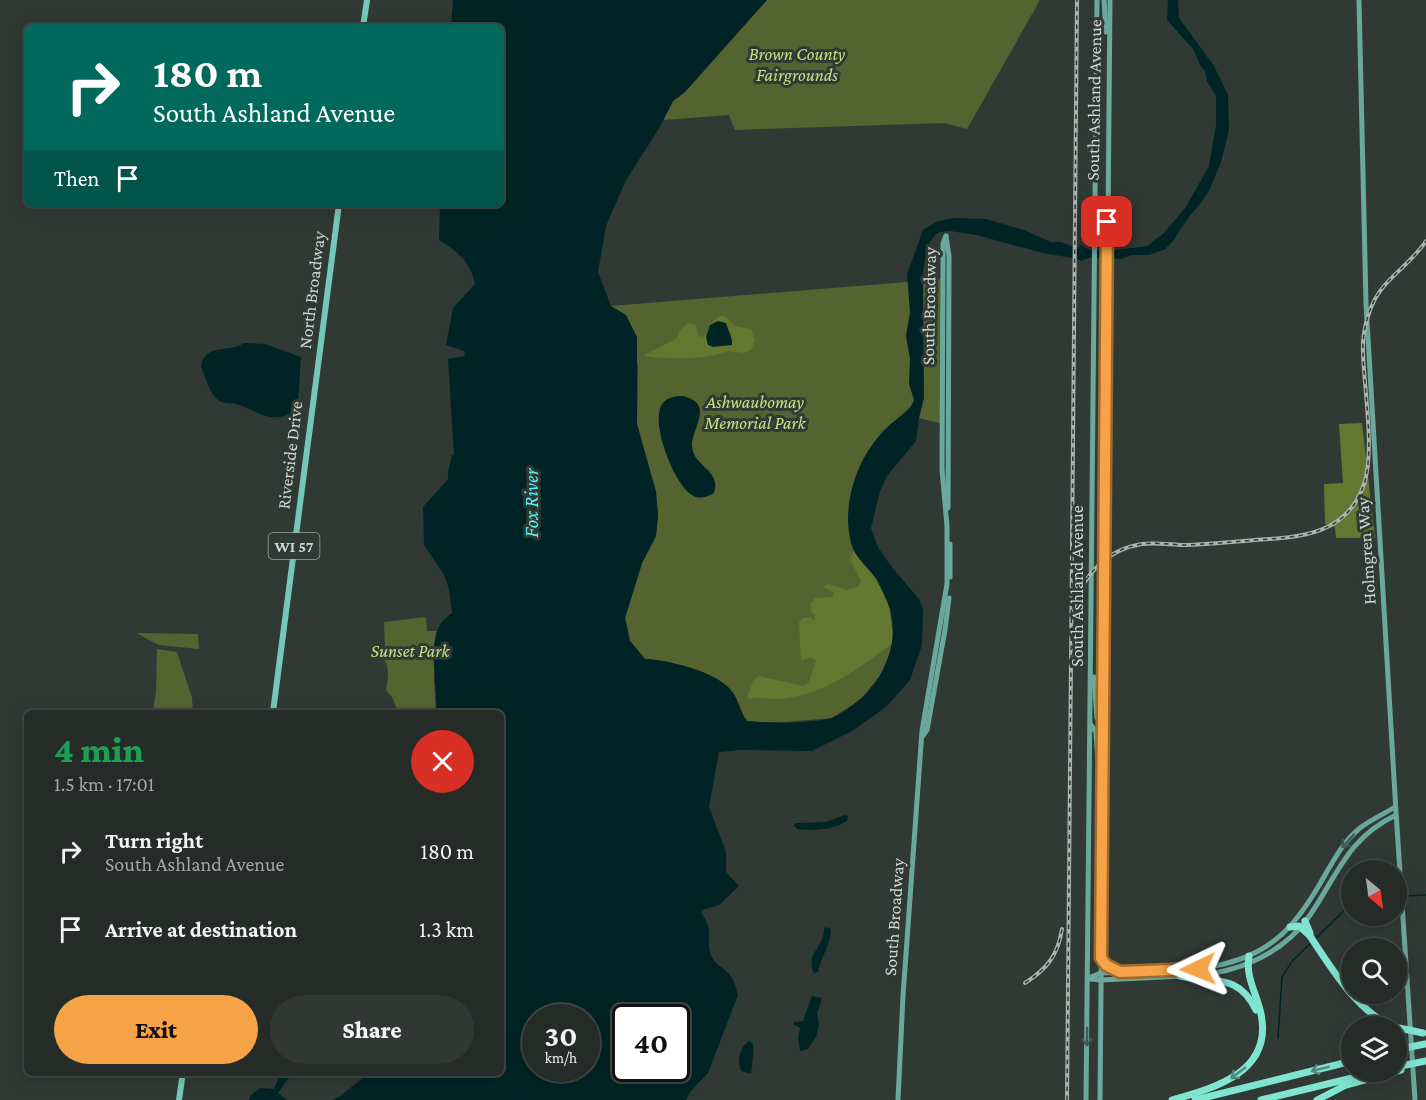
<!DOCTYPE html>
<meta charset="utf-8">
<style>
:root{--surface:#252b27;--page:#313733;--text:#f1f3f6;--muted:#a3a7a7;--line:#424744;--accent:#f6a246}
body{margin:0;font-family:"Crimson Pro",serif;background:var(--page);color:var(--text);height:100vh;display:flex;flex-direction:column;font-size:22px;white-space:nowrap}
*{box-sizing:border-box;margin:0}
p{font-size:20px;color:var(--muted)}
.icon{flex:none;width:33px;height:33px;fill:none;stroke:currentColor;stroke-width:2;stroke-linecap:round;stroke-linejoin:round}
.map{position:relative;flex:1;overflow:hidden}
.drawer{position:absolute;left:24px;top:710px;width:480px;height:366px;display:flex;flex-direction:column;background:var(--surface);border-radius:9px;box-shadow:0 3px 15px #0003,0 0 0 2px var(--line)}
.drawer>*{flex:none}
.guide{position:absolute;left:24px;top:24px;width:480px;height:183px;border-radius:9px;box-shadow:0 3px 15px #0003,0 0 0 2px var(--line);background:#00695c;color:#fff;overflow:hidden}
.needle{width:39px;rotate:151deg}
.tools{position:absolute;left:1341px;top:860px;display:grid;gap:12px}
.tools a{display:grid;place-items:center;width:66px;height:66px;border-radius:50%;background:var(--surface);box-shadow:0 3px 15px #0003,0 0 0 2px var(--line);font-size:30px}
.speed{position:absolute;left:522px;top:1004px;display:flex;gap:12px;font-size:30px;font-weight:700;text-align:center}
.speed>*{display:grid;place-content:center;width:78px;height:78px;border-radius:50%;background:var(--surface);box-shadow:0 3px 15px #0003,0 0 0 2px var(--line);line-height:1}
.speed small{font-size:15px;font-weight:400}
.speed .limit{border:3px solid #111;border-radius:9px;background:#fff;color:#111}
.pin{position:absolute;display:grid;place-items:center;width:51px;height:51px;color:#fff;margin:-26px;border-radius:12px;box-shadow:0 3px 9px #0006}
.me{position:absolute;width:66px;margin:-33px;rotate:268deg;stroke-linejoin:round;filter:drop-shadow(0 0 4px #0008)}
.turn{display:flex;align-items:center;gap:21px;height:126px;padding:0 30px;font-size:27px}
.turn .icon{width:78px;height:78px;stroke-width:2.5}
.turn b{display:block;font-size:42px;line-height:51px}
.then{display:flex;align-items:center;height:57px;padding:0 30px;background:#0003;gap:12px;font-size:22px}
.round{display:grid;place-items:center;flex:none;width:63px;height:63px;border-radius:32px;background:var(--page)}
.headline{display:flex;align-items:center;justify-content:space-between;height:102px;padding:0 30px}
h1{font-size:36px;font-weight:800;line-height:45px;color:#1e9e55}
.button{display:flex;gap:12px;margin-top:auto;padding:12px 30px}
.button a{flex:1;height:69px;border-radius:36px;background:var(--accent);color:#111;font-size:24px;font-weight:800;line-height:69px;text-align:center}
.button a+a{background:var(--page);color:var(--text)}
ul{padding:0;list-style:none}
li{display:flex;align-items:center;gap:18px;height:78px;padding:0 30px}
li div{flex:1}
li b{display:block;font-size:22px}
li em{font-style:normal}
.map>svg:first-child{display:block}
</style>
<div class="map">
<svg width="1426" height="1100" viewBox="0 0 1426 1100">
<rect width="100%" height="100%" fill="#313934"/>
<g fill="#556331">
<polygon points="767,0 1040,0 967,129 944,123 735,130 729,115 663,120 673,101 685,92"/>
<path d="M 943,279 L 943,424 L 919,418 L 909,408 L 886,429 L 859,469 L 876,578 L 890,608 L 894,642 L 881,675 L 861,699 L 832,718 L 774,723 L 747,721 C 739,711 739,698 729,688 C 713,671 668,660 645,659 L 630,641 L 625,618 L 642,563 L 656,536 L 658,515 L 656,492 L 637,424 L 638,366 L 611,306 Z"/>
<path d="M 426,617 L 427,631 L 438,631 L 434,681 L 436,712 L 398,712 L 392,697 L 386,690 C 389,674 390,665 379,652 L 385,646 L 384,622 Z"/>
<polygon points="136,633 198,634 199,649 159,645"/>
<polygon points="157,649 177,652 192,698 193,712 153,712 156,691"/>
</g>
<g fill="#647730">
<path d="M 720,316 L 725,316 L 735,326 L 751,329 L 755,340 L 751,350 L 744,353 L 726,351 C 715,360 658,359 643,356 L 676,339 L 681,329 L 688,323 L 695,324 L 699,336 L 703,337 C 711,329 706,325 720,316 Z"/>
<polygon points="1362,423 1375,538 1336,538 1335,527 1325,524 1324,484 1343,483 1339,424"/>
<path d="M 854,550 L 876,578 L 889,607 L 894,642 C 861,667 829,691 788,698 C 774,701 761,696 747,699 L 753,681 L 759,676 L 803,686 L 809,683 L 816,660 L 810,658 L 801,660 L 799,622 L 803,618 L 810,617 L 814,621 L 815,615 L 812,614 L 810,605 L 815,598 L 833,597 L 834,593 L 823,587 L 829,584 L 847,590 L 858,587 L 861,581 L 850,559 Z"/>
</g>
<g fill="#002425" fill-rule="evenodd">
<path d="M 453,0 L 767,0 L 685,92 L 673,101 L 660,127 L 626,180 L 606,226 L 598,272 L 611,306 L 626,315 L 637,337 L 637,424 L 656,492 L 658,515 L 656,536 L 642,563 L 625,618 L 630,641 L 645,659 C 668,660 713,671 729,688 C 739,698 739,711 747,721 C 765,723 818,724 834,717 C 874,697 902,654 890,609 C 887,599 880,584 874,576 C 868,568 859,560 854,551 C 850,543 848,528 848,520 C 848,483 865,446 892,423 C 901,416 910,411 914,400 L 909,384 L 910,359 L 906,336 L 910,312 L 907,274 L 923,230 L 938,221 L 955,218 L 986,219 L 1024,230 L 1051,242 L 1061,242 L 1077,248 L 1081,245 L 1089,250 L 1116,250 L 1147,246 L 1164,233 L 1186,207 L 1209,166 L 1216,125 L 1216,96 L 1207,81 L 1205,71 L 1201,67 L 1193,49 L 1167,20 L 1168,0 L 1178,0 L 1179,18 L 1214,66 L 1228,95 L 1229,130 L 1221,162 L 1210,189 L 1201,203 L 1188,218 L 1173,241 L 1164,250 L 1148,255 L 1132,255 L 1121,259 L 1091,257 L 1081,261 L 1078,259 L 1043,253 L 976,235 L 950,231 L 940,232 L 935,235 L 928,245 L 923,271 L 924,398 L 919,418 L 916,441 L 887,476 L 880,491 L 871,528 L 878,547 L 891,566 L 919,599 L 923,609 L 922,645 L 910,680 L 887,706 L 854,730 L 812,751 L 741,750 L 719,752 L 709,807 L 726,852 L 726,872 L 739,886 L 719,905 L 702,910 L 701,913 C 714,929 706,938 711,955 C 715,965 722,966 728,973 C 734,979 736,987 738,995 L 708,1073 L 690,1092 L 686,1100 L 332,1100 L 339,1097 L 369,1073 L 501,1072 L 501,712 L 436,712 C 438,689 427,643 441,623 C 444,619 448,616 452,613 L 449,589 L 444,575 L 424,545 L 423,507 L 448,479 L 448,472 L 452,455 L 454,455 L 448,359 L 465,356 L 464,351 L 446,345 L 453,308 L 475,284 C 471,262 457,251 439,240 L 440,204 L 501,204 L 501,27 L 451,27 ZM 536,1017 L 586,1017 L 586,1068 L 536,1068 ZM 626,1017 L 676,1017 L 676,1068 L 626,1068 Z"/>
<path d="M 718,321 L 726,323 C 728,330 733,338 732,345 L 713,347 L 708,345 L 706,337 L 710,325 Z"/>
<path d="M 244,343 L 265,344 L 301,357 L 298,402 L 295,411 C 269,426 260,411 236,404 C 228,402 221,405 215,397 C 209,390 204,375 201,366 C 206,342 228,354 244,343 Z"/>
<path d="M 683,396 C 715,404 692,427 692,446 C 693,467 722,470 714,493 C 707,497 699,500 692,495 C 674,484 650,423 662,404 C 667,397 675,396 683,396 Z"/>
<path d="M 845,815 L 848,816 L 847,821 C 834,830 812,831 797,829 L 794,825 L 796,823 L 826,822 Z"/>
<polygon points="1376,860 1385,860 1387,870 1352,870 1351,890 1342,891 1341,882 1352,865"/>
<path d="M 826,927 L 831,929 C 831,945 821,956 818,972 L 814,973 C 805,953 824,948 824,929 Z"/>
<polygon points="812,996 821,998 821,1002 817,1013 819,1025 816,1037 808,1049 800,1051 798,1038 800,1028 793,1024 794,1022 803,1021"/>
<path d="M 749,1041 L 753,1044 C 754,1054 752,1064 751,1074 L 741,1071 C 737,1060 739,1048 749,1041 Z"/>
<polygon points="281,1073 292,1073 278,1093 287,1100 249,1100 251,1095 260,1088 274,1089"/>
</g>
<g fill="none" stroke-linecap="round" stroke-linejoin="round">
<g stroke="#002425" stroke-width="1.5">
<polyline points="1403,896 1426,895"/>
<polyline points="1315,939 1346,909 1352,906"/>
<polyline points="1278,1038 1282,977 1293,960 1311,943"/>
</g>
<g stroke="#6aa89b" stroke-width="5">
<polyline points="1104,0 1106,32"/>
<polyline points="1359,0 1366,304 1396,812 1415,1100"/>
<polyline points="946,236 949,256 948,508"/>
<polyline points="950,577 950,544"/>
<polyline points="1094,677 1097,718 1103,724"/>
<polyline points="1091,725 1096,732 1099,775"/>
<polyline points="922,737 927,730 945,630 949,598"/>
<polyline points="1102,960 1108,967 1118,972"/>
<path d="M 1192,976 C 1236,973 1281,955 1308,918 C 1337,877 1346,839 1396,815"/>
<path d="M 1088,978 L 1101,973 C 1160,970 1234,978 1281,935 C 1295,923 1305,908 1315,892 C 1329,870 1339,845 1360,828 C 1370,820 1384,814 1395,807"/>
<polyline points="1090,979 1101,980 1183,976"/>
<polyline points="898,1100 903,996 922,731 947,584 947,526 942,469 943,262 943,243 946,236"/>
<polyline points="1086,1100 1097,0"/>
<polyline points="1100,1100 1110,0"/>
</g>
<g stroke="#75c7b7" stroke-width="6">
<polyline points="363,27 367,0"/>
<polyline points="273,712 339,204"/>
<polyline points="179,1100 183,1072"/>
</g>
<g stroke="#7fe4d0" stroke-width="7">
<polyline points="1305,921 1310,933"/>
<path d="M 1290,927 L 1299,926 L 1310,936 C 1331,968 1356,1009 1391,1026"/>
<path d="M 1180,976 C 1212,984 1238,972 1256,1010"/>
<path d="M 1172,1100 C 1215,1088 1273,1072 1261,1014 C 1257,994 1245,977 1249,956"/>
<polyline points="1195,1100 1352,1061"/>
<polyline points="1261,1100 1381,1071"/>
<polyline points="1317,1100 1346,1085 1401,1070"/>
</g>
<g stroke="#acb1ae" stroke-width="4">
<g id="rail">
<path d="M 1075,604 C 1084,573 1109,549 1142,544 C 1157,542 1172,545 1187,545 C 1210,544 1233,542 1255,540 C 1301,537 1347,535 1364,484 C 1375,451 1364,389 1363,353 C 1362,331 1369,303 1384,286 C 1398,270 1414,259 1426,241"/>
<path d="M 1025,983 C 1047,969 1058,955 1062,929"/>
<polyline points="1067,1100 1077,0"/>
</g>
</g>
<use href="#rail" stroke="#313934" stroke-width="1.5" stroke-dasharray="4.5" stroke-linecap="butt"/>
<g stroke="#7fe4d0" stroke-width="7">
<polyline points="1399,1028 1423,1033"/>
<polyline points="1400,1049 1425,1044"/>
<polyline points="1401,1066 1426,1061"/>
</g>
</g>
<defs><path id="oneway-shaft" d="M-6 0H5M1.5-3L5.5 0L1.5 3" fill="none" stroke-width="1.6" stroke-linecap="round" stroke-linejoin="round" transform="scale(1.5)"/></defs>
<g stroke="#425a53">
<use href="#oneway-shaft" transform="translate(1348 841) rotate(132)"/>
<use href="#oneway-shaft" transform="translate(1087 1037) rotate(91)"/>
</g>
<g stroke="#54867a">
<use href="#oneway-shaft" transform="translate(1320 1069) rotate(166)"/>
<use href="#oneway-shaft" transform="translate(1238 1073) rotate(143)"/>
</g>
<g fill="none" stroke-linecap="round" stroke-linejoin="round">
<g stroke="#a0692e" stroke-width="15">
<polyline id="route" points="1107,222 1101,958 1106,965 1120,972 1198,969"/>
</g>
<use href="#route" stroke="#f6a246" stroke-width="10"/>
</g>
<g text-anchor="middle" stroke-width="6" stroke-linejoin="round" paint-order="stroke">
<rect fill="#313934" stroke="#a1a6a3" stroke-width="1.5" x="268.5" y="533" width="51" height="26" rx="4.5"/>
<g font-size="16" font-weight="bold" fill="#d1d5d3">
<text x="294" y="552">WI 57</text>
</g>
<g font-size="18" font-style="italic" fill="#c5e27f" stroke="#313934">
<text x="797" y="60">Brown County<tspan x="797" dy="21">Fairgrounds</tspan></text>
<text x="755" y="408">Ashwaubomay<tspan x="755" dy="21">Memorial Park</tspan></text>
<text x="410" y="657">Sunset Park</text>
</g>
<g font-size="18" fill="#d1d5d3" stroke="#313934">
<text transform="translate(1094 100) rotate(-89)" y="6">South Ashland Avenue</text>
<text transform="translate(312 290) rotate(-83)" y="6">North Broadway</text>
<text transform="translate(929 306) rotate(-89)" y="6">South Broadway</text>
<text transform="translate(290 455) rotate(-83)" y="6">Riverside Drive</text>
<text transform="translate(1366 551) rotate(-94)" y="6">Holmgren Way</text>
<text transform="translate(1077 586) rotate(-90)" y="6">South Ashland Avenue</text>
<text transform="translate(894 917) rotate(-86)" y="6">South Broadway</text>
</g>
<g font-size="20" font-style="italic" fill="#56f4f9" stroke="#313934">
<text transform="translate(531 503) rotate(-90)" y="7">Fox River</text>
</g>
</g>
</svg>
<div class="tools">
<a><svg class="needle" viewBox="-14 -14 28 28"><path d="M0-13l5 13h-10z" fill="#e53935"/><path d="M0 13l5-13h-10z" fill="#a3a7a7"/></svg></a>
<a><svg class="icon" aria-label="search" viewBox="0 0 24 24"><circle cx="10" cy="10" r="6"/><path d="M15 15l6 6"/></svg></a>
<a><svg class="icon" aria-label="layers" viewBox="0 0 24 24"><path d="M12 4l9 5-9 5-9-5zM3 14l9 5 9-5"/></svg></a>
</div>
<div class="speed"><div>30<small>km/h</small></div><div class="limit">40</div></div>
<div class="pin" style="left:1107px;top:222px;background:#d93025"><svg class="icon" aria-label="arrive" viewBox="0 0 24 24"><path d="M6 21V4h12l-3 4 3 4H6"/></svg></div>
<svg class="me" style="left:1198px;top:969px" viewBox="-20 -20 40 40"><path d="M0-17L14 15 0 8-14 15z" fill="#f6a246" stroke="#fff" stroke-width="4"/></svg>
<div class="guide">
<div class="turn"><svg class="icon" aria-label="right" viewBox="0 0 24 24"><path d="M7 20v-9h11M14 6l5 5-5 5"/></svg><div><b>180 m</b>South Ashland Avenue</div></div>
<div class="then">Then<svg class="icon" aria-label="arrive" viewBox="0 0 24 24"><path d="M6 21V4h12l-3 4 3 4H6"/></svg></div>
</div>
<section class="drawer">
<div class="headline"><div><h1>4 min</h1><p>1.5 km · 17:01</p></div><a class="round" style="background:#d93025;color:#fff"><svg class="icon" aria-label="close" viewBox="0 0 24 24"><path d="M6 6l12 12M18 6L6 18"/></svg></a></div>
<ul>
<li><svg class="icon" aria-label="right" viewBox="0 0 24 24"><path d="M7 20v-9h11M14 6l5 5-5 5"/></svg><div><b>Turn right</b><p>South Ashland Avenue</p></div><em>180 m</em></li>
<li><svg class="icon" aria-label="arrive" viewBox="0 0 24 24"><path d="M6 21V4h12l-3 4 3 4H6"/></svg><div><b>Arrive at destination</b></div><em>1.3 km</em></li>
</ul>
<div class="button"><a>Exit</a><a>Share</a></div>
</section>
</div>
